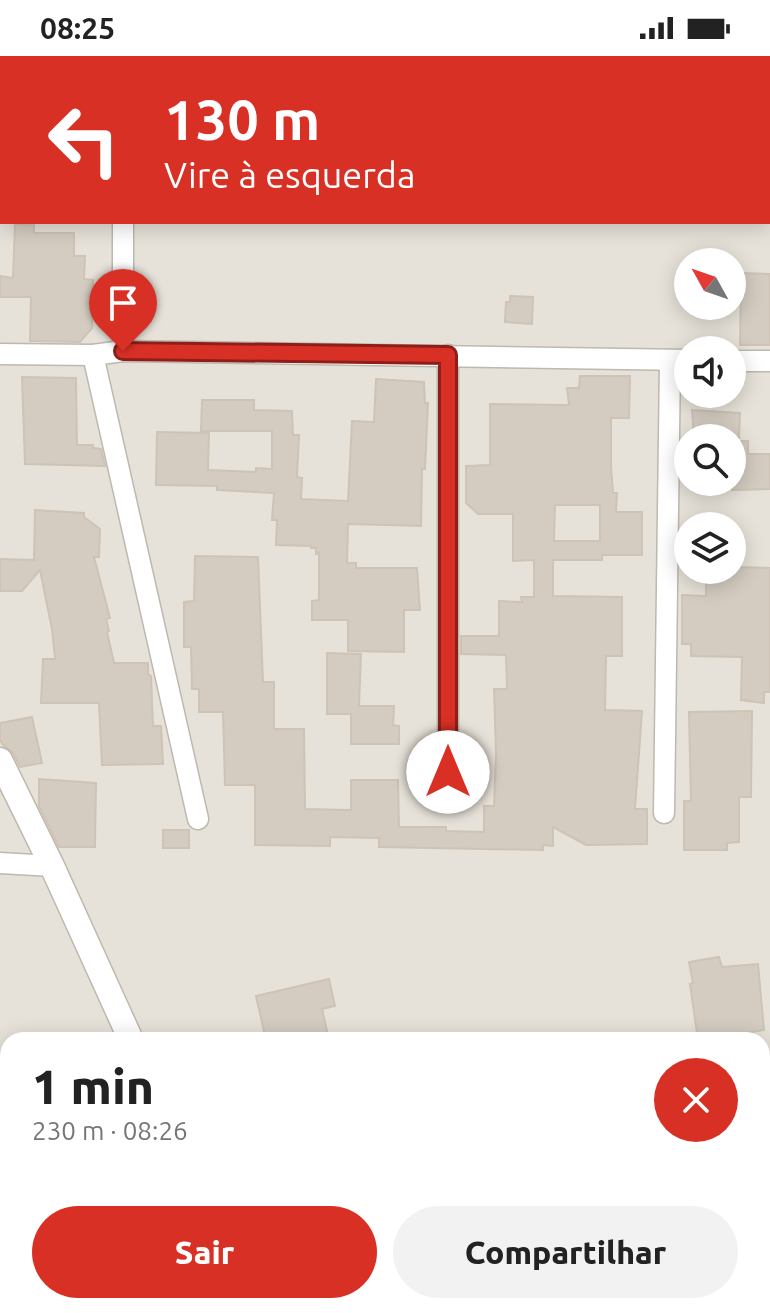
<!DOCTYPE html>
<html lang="pt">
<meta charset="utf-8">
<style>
:root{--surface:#fff;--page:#f2f2f2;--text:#222;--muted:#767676;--accent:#d93025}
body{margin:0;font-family:Ubuntu,sans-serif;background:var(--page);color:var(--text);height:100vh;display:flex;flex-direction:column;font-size:30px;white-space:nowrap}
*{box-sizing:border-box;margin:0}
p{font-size:26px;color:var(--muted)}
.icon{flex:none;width:44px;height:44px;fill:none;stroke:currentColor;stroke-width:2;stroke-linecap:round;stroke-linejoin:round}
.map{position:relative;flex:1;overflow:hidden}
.panel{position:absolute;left:0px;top:976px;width:770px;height:282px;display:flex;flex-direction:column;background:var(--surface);border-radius:24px 24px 0 0;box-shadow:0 4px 20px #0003}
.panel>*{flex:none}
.guide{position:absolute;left:0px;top:0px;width:770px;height:168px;box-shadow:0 4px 20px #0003;background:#d93025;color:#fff;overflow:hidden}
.needle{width:52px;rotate:310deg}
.controls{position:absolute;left:674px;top:192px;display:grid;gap:16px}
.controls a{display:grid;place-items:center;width:72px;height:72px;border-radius:50%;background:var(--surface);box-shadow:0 4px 20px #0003;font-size:40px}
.pin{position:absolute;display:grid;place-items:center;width:68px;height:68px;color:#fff;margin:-82px -34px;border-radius:50% 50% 50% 0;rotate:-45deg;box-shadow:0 0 8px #0007}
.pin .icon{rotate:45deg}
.me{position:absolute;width:88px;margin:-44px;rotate:0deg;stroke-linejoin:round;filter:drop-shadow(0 0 6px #0008)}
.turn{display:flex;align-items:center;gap:28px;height:168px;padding:0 32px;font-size:36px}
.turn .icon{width:104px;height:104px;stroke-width:2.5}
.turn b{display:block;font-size:56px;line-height:68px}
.round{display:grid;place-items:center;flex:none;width:84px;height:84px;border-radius:42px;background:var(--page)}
.overview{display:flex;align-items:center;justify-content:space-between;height:136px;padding:0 32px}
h1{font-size:48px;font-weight:800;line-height:60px}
.action{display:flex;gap:16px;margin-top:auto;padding:16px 32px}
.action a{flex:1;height:92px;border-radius:48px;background:var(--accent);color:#fff;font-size:32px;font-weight:800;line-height:92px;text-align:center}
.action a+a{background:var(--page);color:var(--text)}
.status{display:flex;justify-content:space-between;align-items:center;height:56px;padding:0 40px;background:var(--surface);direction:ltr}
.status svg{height:22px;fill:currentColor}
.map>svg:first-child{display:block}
</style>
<div class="status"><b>08:25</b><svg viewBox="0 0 49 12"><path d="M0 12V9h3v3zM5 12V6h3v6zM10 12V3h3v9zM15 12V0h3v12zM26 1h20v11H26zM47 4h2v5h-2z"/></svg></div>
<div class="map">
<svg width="770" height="1257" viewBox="0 0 770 1257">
<rect width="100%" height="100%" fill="#f4f1eb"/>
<path fill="#e7e2d9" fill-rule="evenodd" d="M 0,0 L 770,0 L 770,1257 L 0,1257 ZM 2,2 L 768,2 L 768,166 L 2,166 ZM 688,206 L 732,206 L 732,250 L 688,250 ZM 688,294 L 732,294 L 732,338 L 688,338 ZM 688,382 L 732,382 L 732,426 L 688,426 ZM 688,470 L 732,470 L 732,514 L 688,514 ZM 8,984 L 762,984 L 762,1250 L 8,1250 Z"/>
<g fill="#d4ccc1" stroke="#cec3b5" stroke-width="2" fill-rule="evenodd">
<polygon points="15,168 34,169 34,177 74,177 74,200 85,200 84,223 93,224 92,272 80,286 30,285 31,241 0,241 0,220 13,222"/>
<polygon points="741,217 770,218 770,289 740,289"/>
<polygon points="510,240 533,241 532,268 505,266 506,246 510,246"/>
<path d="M 580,320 L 630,320 L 629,362 L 611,362 L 611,410 L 613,437 L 617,437 L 616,456 L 642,456 L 642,499 L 602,499 L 602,504 L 553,504 L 553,540 L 622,541 L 622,600 L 606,600 L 605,654 L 642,655 L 635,753 L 647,753 L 647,788 L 586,789 L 553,771 L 553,790 L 543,789 L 543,794 L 379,791 L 379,782 L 330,781 L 330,790 L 255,789 L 255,729 L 225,729 L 223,656 L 199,656 L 199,633 L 192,633 L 191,591 L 184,591 L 184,546 L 194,545 L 195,500 L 258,501 L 263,626 L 274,626 L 274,673 L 304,673 L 305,753 L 351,754 L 351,724 L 398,724 L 399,771 L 446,771 L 446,775 L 484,776 L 484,750 L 494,750 L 496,698 L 494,633 L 507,633 L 506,599 L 461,598 L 461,580 L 499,580 L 499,545 L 522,546 L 521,541 L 534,541 L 534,504 L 513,505 L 513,458 L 478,458 L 466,447 L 466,410 L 490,409 L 490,348 L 569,349 L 567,332 L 579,332 ZM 555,449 L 600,449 L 600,485 L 554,485 Z"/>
<polygon points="22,321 76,322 77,389 93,389 93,392 101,393 105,410 25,408"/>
<polygon points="376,323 424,326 425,347 428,347 425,413 422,413 421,470 348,468 347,507 356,507 356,512 417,512 420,554 404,554 404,596 348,595 348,564 312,564 312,545 319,544 319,497 316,498 316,492 311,492 311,490 276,489 277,464 272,464 274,437 217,434 217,430 156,429 157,376 209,377 208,414 256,416 256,412 272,413 272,375 201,375 202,344 254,344 254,354 292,355 293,379 299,379 297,421 302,422 301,443 348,445 352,365 374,366"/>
<polygon points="692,354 740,357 739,382 694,382"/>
<polygon points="732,385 748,385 748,398 770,398 770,433 732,434"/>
<polygon points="35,454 84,457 84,461 100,473 99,501 94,501 110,562 106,563 109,575 107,576 114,607 148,607 148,618 151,620 153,670 161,670 163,708 102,709 99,647 41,647 43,603 55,603 52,573 40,514 22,535 0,535 0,503 34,504"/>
<polygon points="732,511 770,512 770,636 764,636 764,647 741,644 742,601 691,600 691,588 682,588 682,539 706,540 706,514 732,514"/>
<polygon points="327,597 361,598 359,650 394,650 393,669 399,670 399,688 351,688 351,658 327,658"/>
<polygon points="752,655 751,741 739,741 739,786 727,787 727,794 684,794 684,745 691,745 689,656"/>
<polygon points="32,661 42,707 20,711 13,697 3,689 0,684 0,667"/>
<polygon points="39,723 96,727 95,791 59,791 39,750"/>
<rect x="163" y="774" width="26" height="18"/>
<polygon points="719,901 722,911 758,908 764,974 733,979 734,984 698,984 690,928 693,927 689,906"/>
<polygon points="329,923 335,950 322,953 329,984 266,984 256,940"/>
</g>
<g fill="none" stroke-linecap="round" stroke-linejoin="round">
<g stroke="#beb8ae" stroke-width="23">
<g id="minor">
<polyline points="123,2 123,0"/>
<polyline points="123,295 123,166"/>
<polyline points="0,298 93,299 123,295 688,304"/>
<polyline points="93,299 198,763"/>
<polyline points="448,299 448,716"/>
<polyline points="732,305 770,305"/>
<polyline points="664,757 670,304"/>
<polyline points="0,807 52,810"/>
</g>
</g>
<g stroke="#beb8ae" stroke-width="27">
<g id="tertiary">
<polyline points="0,704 52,810 131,984"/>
<polyline points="232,1250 234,1257"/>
</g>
</g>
<use href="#minor" stroke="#fff" stroke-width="20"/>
<use href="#tertiary" stroke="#fff" stroke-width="24"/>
</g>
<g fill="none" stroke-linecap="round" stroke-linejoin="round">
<g stroke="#8d1f18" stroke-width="20">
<polyline id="route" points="123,295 448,299 448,716"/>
</g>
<use href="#route" stroke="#d93025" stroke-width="14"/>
</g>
</svg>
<div class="controls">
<a><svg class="needle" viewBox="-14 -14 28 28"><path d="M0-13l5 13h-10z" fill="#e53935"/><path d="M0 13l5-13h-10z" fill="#767676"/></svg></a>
<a><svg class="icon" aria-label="sound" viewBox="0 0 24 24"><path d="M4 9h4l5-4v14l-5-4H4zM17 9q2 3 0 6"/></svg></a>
<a><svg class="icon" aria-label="search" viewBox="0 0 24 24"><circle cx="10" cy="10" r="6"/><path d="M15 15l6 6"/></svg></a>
<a><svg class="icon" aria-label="layers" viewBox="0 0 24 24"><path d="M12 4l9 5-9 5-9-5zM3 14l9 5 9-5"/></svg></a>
</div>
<div class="pin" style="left:123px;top:295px;background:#d93025"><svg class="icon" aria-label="arrive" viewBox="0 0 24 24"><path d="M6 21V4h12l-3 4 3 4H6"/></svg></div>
<svg class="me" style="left:448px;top:716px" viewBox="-20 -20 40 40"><circle r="19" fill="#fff"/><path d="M0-13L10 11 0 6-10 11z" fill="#d93025"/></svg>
<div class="guide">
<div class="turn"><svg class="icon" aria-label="left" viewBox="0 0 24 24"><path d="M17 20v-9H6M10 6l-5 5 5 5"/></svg><div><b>130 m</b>Vire à esquerda</div></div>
</div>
<section class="panel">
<div class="overview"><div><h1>1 min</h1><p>230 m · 08:26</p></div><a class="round" style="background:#d93025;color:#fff"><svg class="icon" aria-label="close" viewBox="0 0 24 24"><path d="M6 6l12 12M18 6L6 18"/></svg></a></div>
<div class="action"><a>Sair</a><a>Compartilhar</a></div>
</section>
</div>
